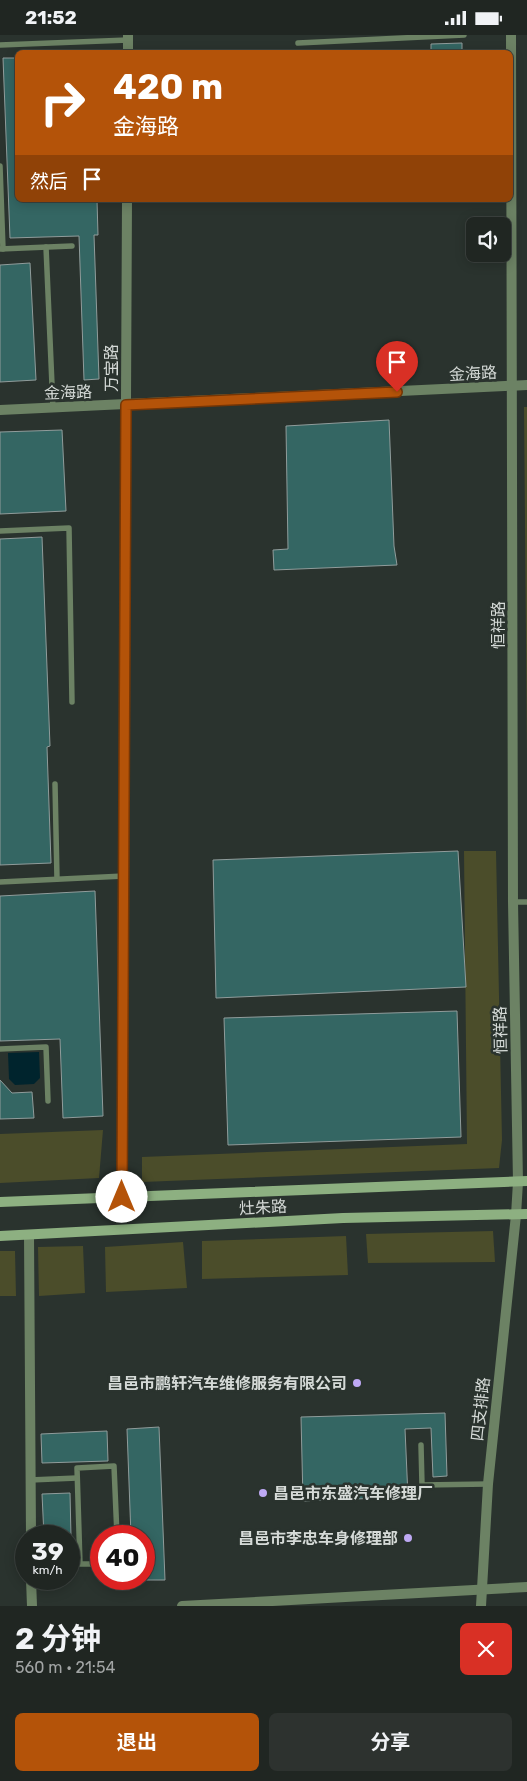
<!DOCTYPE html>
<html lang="zh">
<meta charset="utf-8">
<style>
:root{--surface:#202622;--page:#2d322f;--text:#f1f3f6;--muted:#a2a5a5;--line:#3d4340;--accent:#b45309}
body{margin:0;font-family:Rubik,"Noto Sans SC",sans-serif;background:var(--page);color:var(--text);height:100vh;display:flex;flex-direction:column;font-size:19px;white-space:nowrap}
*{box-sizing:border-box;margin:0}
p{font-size:16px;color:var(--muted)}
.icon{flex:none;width:28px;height:28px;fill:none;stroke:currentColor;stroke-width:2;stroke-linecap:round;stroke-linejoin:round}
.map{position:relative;height:1571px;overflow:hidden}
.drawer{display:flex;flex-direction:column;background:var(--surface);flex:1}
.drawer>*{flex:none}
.guide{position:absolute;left:15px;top:15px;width:498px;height:152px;border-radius:8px;box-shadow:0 2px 12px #0003,0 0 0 1px var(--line);background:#b45309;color:#fff;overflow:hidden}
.tools{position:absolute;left:466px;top:182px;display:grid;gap:10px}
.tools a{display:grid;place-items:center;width:45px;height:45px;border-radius:8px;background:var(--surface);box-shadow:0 2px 12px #0003,0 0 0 1px var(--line);font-size:25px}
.speed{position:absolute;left:15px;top:1490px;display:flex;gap:10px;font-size:25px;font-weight:700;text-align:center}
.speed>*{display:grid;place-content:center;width:65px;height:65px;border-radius:50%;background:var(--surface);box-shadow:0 2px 12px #0003,0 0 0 1px var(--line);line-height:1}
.speed small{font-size:12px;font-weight:400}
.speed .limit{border:8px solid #d22;background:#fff;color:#111}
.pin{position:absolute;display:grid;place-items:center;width:42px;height:42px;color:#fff;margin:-51px -21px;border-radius:50% 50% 50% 0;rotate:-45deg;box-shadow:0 0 5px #0007}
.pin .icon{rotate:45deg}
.me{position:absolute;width:55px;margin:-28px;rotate:0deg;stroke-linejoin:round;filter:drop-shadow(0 0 4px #0008)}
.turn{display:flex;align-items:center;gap:18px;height:105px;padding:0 15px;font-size:22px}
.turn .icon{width:65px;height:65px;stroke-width:2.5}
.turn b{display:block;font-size:35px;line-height:42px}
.then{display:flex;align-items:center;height:48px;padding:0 15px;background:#0003;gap:10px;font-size:19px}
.round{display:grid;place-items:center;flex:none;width:52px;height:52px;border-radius:8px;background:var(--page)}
.headline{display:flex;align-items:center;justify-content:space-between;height:85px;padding:0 15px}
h1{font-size:30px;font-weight:700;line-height:38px}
.cta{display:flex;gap:10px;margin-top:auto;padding:10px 15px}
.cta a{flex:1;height:58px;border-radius:8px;background:var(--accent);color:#fff;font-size:20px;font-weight:700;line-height:58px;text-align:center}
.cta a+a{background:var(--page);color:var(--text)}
.status{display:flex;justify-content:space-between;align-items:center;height:35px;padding:0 25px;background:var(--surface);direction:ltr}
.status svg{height:14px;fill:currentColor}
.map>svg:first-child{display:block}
</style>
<div class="status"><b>21:52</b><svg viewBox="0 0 49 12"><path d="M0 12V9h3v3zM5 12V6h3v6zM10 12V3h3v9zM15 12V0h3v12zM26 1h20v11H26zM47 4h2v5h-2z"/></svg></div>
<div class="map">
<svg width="527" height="1571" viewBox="0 0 527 1571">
<rect width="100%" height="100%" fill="#2a332e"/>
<g fill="#4b4d2a">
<polygon points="524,372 527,372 527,723"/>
<polygon points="464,816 496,816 502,1105 499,1133 142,1147 142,1122 467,1109"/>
<polygon points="103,1095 99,1143 0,1148 0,1099"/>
<polygon points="493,1196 495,1227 368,1228 366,1199"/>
<polygon points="346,1201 348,1240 202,1244 202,1206"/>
<polygon points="183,1207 187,1253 106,1257 105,1212"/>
<polygon points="83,1211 85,1258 39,1261 38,1212"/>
<polygon points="0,1216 15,1216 16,1261 0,1261"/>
</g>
<polygon fill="#00242d" points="39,1017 40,1043 34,1049 15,1050 9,1044 8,1018"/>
<g fill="#346663" stroke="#909c9b">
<polygon points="462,8 462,18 431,18 431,9"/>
<polygon points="3,23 18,23 18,165 97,165 98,200 94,200 99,344 84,345 79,201 10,203"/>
<polygon points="30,228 36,345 0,347 0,230"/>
<polygon points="389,385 394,511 397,530 274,535 273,515 288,514 286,391"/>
<polygon points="62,395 66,476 0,479 0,397"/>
<polygon points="42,502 50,711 47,712 51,828 0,830 0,504"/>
<polygon points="458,816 466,952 216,963 213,825"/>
<polygon points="95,856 103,1081 63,1083 60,1004 0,1006 0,861"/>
<polygon points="457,976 461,1102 228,1110 224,983"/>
<polygon points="0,1045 12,1058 32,1057 34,1083 0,1084"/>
<polygon points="445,1378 447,1441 433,1442 431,1393 405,1394 408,1462 303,1466 301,1382"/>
<polygon points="159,1392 165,1545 144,1545 144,1501 131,1501 127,1394"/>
<polygon points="107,1396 108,1426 42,1428 41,1399"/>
<polygon points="70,1458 71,1501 44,1501 42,1459"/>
</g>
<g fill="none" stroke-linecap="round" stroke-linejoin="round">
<g stroke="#6c8264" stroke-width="5.5">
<polyline points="298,8 464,0"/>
<polyline points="0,10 128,5"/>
<polyline points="0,131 3,214"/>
<polyline points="46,212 53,373"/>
<polyline points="0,214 72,211"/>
<polyline points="0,496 69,493 72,667"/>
<polyline points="55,749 57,844"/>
<polyline points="0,847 124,841"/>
<polyline points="513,867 527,867"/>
<polyline points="0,1014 46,1012 48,1066"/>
<polyline points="421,1410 422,1450 488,1449"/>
<polyline points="30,1445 77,1443"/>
<polyline points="101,1529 80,1529 77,1433 114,1431 117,1501"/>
</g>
<g stroke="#6c8264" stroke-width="10">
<polyline points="29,1200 31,1501"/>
<polyline points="31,1544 32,1571"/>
<polyline points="182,1571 527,1552"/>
<polyline points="481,1571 488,1449 516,1180"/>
</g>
<g stroke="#6c8264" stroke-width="10">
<polyline points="511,0 513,867 518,1147 516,1180"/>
<polyline points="128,18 128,0"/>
<polyline points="0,375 527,350"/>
<polyline points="122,1162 127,165"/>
</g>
<g stroke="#8db081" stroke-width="10">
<polyline points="0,1167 527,1146"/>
<polyline points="0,1201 343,1183 527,1179"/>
</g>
</g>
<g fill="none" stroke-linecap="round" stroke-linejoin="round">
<g stroke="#753606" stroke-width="12">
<polyline id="route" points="122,1162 126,370 397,357"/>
</g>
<use href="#route" stroke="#b45309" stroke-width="9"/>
</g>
<g fill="#bea9f4" stroke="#2a332e" stroke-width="2">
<circle cx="357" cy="1348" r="5"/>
<circle cx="263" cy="1458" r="5"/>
<circle cx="408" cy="1503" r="5"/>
</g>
<g text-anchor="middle" stroke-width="5" stroke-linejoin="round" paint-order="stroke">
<g font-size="16" fill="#d5dad7" stroke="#2a332e">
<text transform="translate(111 333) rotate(-90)" y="6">万宝路</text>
<text transform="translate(473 338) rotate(-3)" y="6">金海路</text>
<text transform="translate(68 357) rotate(-2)" y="6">金海路</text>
<text transform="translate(498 590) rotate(-90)" y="6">恒祥路</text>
<text transform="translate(500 995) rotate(-91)" y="6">恒祥路</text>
<text transform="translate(263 1172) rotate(-3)" y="6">灶朱路</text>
<text transform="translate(480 1374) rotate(-84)" y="6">四支排路</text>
</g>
<g font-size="16" font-weight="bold" fill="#d5dad7" stroke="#2a332e" text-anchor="end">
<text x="347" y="1354">昌邑市鹏轩汽车维修服务有限公司</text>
<text x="273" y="1464" text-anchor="start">昌邑市东盛汽车修理厂</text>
<text x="398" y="1509">昌邑市李忠车身修理部</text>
</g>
</g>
</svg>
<div class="tools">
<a><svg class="icon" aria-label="sound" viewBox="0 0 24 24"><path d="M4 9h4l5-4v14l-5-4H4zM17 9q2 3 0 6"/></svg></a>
</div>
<div class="speed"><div>39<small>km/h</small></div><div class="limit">40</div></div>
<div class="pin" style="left:397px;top:357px;background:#d93025"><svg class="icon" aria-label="arrive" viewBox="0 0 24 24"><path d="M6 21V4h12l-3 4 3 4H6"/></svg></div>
<svg class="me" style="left:122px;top:1162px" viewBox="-20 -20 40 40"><circle r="19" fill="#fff"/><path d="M0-13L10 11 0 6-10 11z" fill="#b45309"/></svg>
<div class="guide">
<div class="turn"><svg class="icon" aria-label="right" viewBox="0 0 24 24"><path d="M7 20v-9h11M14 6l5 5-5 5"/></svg><div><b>420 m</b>金海路</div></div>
<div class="then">然后<svg class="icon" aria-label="arrive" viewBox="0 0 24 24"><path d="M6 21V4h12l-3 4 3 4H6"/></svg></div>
</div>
</div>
<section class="drawer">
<div class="headline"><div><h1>2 分钟</h1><p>560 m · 21:54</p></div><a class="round" style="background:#d93025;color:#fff"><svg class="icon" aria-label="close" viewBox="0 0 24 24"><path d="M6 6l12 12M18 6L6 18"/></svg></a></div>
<div class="cta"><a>退出</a><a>分享</a></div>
</section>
